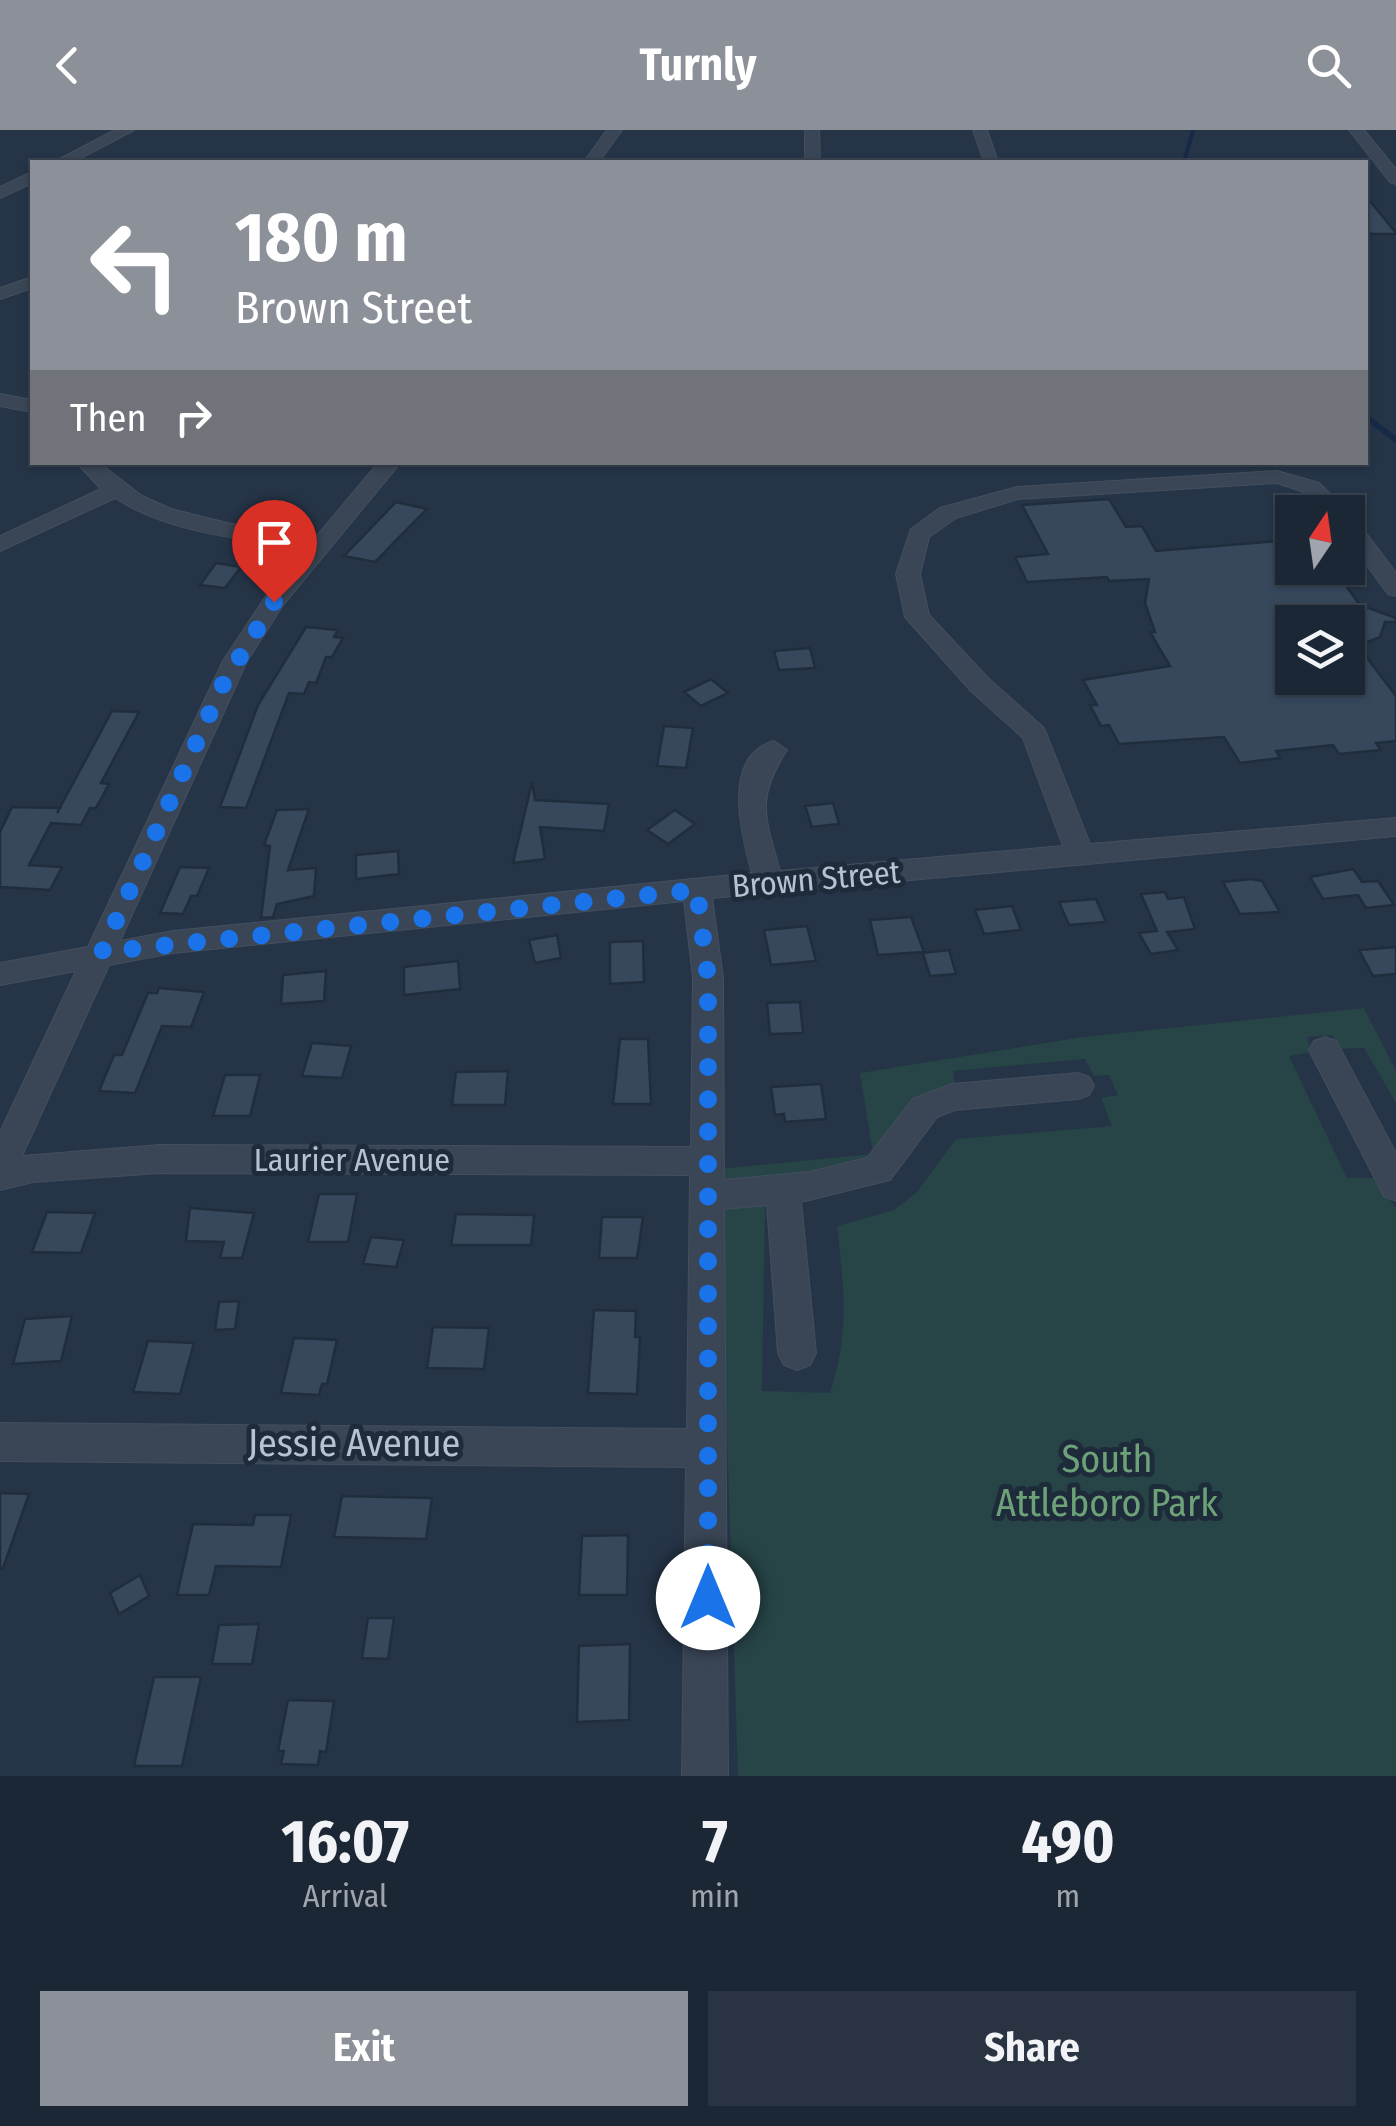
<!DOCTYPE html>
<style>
:root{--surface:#1c2735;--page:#293341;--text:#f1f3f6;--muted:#a0a5ad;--line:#3a4450;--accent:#8c9099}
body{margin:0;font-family:"Fira Sans Condensed",sans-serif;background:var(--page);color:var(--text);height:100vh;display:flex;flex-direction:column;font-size:38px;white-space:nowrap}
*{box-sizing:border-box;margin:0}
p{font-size:32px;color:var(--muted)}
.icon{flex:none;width:55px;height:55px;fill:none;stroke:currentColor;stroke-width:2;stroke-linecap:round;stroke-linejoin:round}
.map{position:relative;height:1646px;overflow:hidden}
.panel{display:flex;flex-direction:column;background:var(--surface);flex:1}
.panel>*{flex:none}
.hud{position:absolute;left:30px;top:30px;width:1338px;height:305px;border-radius:0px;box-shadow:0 2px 8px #0004,0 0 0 2px var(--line);background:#8c9099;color:#fff;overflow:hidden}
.needle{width:65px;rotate:13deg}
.controls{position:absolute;left:1275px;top:365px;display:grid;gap:20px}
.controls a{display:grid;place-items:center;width:90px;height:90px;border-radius:0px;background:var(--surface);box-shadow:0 2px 8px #0004,0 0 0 2px var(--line);font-size:50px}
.pin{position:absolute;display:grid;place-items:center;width:85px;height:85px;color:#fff;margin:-102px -42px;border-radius:50% 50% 50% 0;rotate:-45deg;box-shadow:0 0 10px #0007}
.pin .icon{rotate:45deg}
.me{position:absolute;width:110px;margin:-55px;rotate:0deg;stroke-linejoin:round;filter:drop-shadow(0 0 8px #0008)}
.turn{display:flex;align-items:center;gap:35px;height:210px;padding:0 40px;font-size:45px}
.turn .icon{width:130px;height:130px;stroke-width:2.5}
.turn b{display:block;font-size:70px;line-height:85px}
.then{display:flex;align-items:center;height:95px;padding:0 40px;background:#0003;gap:20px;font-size:38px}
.eta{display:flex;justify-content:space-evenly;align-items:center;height:170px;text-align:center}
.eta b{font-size:60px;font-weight:700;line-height:70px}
.cta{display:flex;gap:20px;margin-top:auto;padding:20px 40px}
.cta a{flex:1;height:115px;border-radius:0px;background:var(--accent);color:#fff;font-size:40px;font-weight:700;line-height:115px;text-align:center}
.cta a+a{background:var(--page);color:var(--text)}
header{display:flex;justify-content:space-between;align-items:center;height:130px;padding:0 40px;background:var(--accent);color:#fff;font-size:45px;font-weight:700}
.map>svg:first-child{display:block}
</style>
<header><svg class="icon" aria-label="back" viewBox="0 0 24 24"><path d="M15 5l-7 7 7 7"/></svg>Turnly<svg class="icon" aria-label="search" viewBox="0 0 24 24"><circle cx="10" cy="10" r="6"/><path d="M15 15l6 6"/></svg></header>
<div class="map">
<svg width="1396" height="1646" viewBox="0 0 1396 1646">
<rect width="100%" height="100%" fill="#253447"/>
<path fill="#274447" d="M 1364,878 L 1396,941 L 1396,973 L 1364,918 L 1341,919 L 1332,905 L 1307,907 L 1311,922 L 1289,926 L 1347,1048 L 1374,1048 L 1396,1078 L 1396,1646 L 738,1646 L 720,1086 L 728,1077 L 765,1075 L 762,1261 L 830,1263 C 850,1200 844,1161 837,1096 L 894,1080 L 916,1063 L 956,1009 L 1112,996 L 1101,968 L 1118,965 L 1109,945 L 1094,946 L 1085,929 L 953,941 L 956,961 L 868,1035 L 719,1053 L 718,1039 L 873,1024 L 860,943 L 1083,907 Z"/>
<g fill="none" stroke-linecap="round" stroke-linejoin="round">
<polyline stroke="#162a47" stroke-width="4" points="1184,32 1193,0"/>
<polyline stroke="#162a47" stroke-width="6" points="1365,286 1396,310"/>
</g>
<g fill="#37485d" stroke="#202d3d" stroke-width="2.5" fill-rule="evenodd">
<polygon points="1365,65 1396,103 1396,104 1371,104 1365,97"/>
<path d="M 1109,369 L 1126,397 L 1142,396 L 1156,421 L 1292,410 L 1292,438 L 1333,438 L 1360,475 L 1396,488 L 1396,492 L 1385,492 L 1380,507 L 1358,516 L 1396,566 L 1396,611 L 1376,613 L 1381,620 L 1339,624 L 1333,615 L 1276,621 L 1280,628 L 1240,633 L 1224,607 L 1119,614 L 1109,595 L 1101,596 L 1090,575 L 1097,575 L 1083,550 L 1170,536 L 1150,502 L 1155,502 L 1145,473 L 1149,449 L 1109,451 L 1107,447 L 1027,452 L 1015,427 L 1048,424 L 1022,375 ZM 1292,492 L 1348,492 L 1348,548 L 1292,548 Z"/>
<polygon points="396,372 427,379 375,432 344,426"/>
<polygon points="216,433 241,437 225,458 200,455"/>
<polygon points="306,497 338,500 334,507 343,508 332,527 326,527 316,553 309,552 304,564 289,563 246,678 220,677 258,575"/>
<polygon points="810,518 815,538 779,540 774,521"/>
<polygon points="711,549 728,563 701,576 684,562"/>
<polygon points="112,581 139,582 101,653 109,654 96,678 90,678 81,695 51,693 29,735 62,737 50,760 0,757 0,702 12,677 60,678 57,683"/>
<polygon points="664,596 693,598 686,638 657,636"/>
<polygon points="532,652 535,670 609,674 604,701 540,697 545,729 513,733"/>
<polygon points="833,673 839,694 812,697 805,676"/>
<polygon points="309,679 288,740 316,738 314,766 277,774 273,787 261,788 270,716 264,715 277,680"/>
<polygon points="675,680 695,694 668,714 647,700"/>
<polygon points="398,721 399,744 356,749 356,725"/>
<polygon points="180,737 209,738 197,766 191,766 183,784 160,783"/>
<polygon points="1353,739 1362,752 1378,751 1394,775 1366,778 1358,765 1323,769 1310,747"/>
<polygon points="1251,749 1262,751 1280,782 1240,784 1223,752"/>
<polygon points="1165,762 1168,769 1184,767 1195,799 1167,802 1178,820 1151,824 1139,803 1157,801 1141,764"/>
<polygon points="1096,769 1106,792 1069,795 1059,772"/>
<polygon points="1012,776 1021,800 984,804 975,780"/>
<polygon points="911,787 924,822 878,825 870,790"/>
<polygon points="807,796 816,831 771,835 764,800"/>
<polygon points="557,805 561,828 535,833 529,810"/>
<polygon points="643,811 644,852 610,854 610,812"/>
<polygon points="1396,817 1396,844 1373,846 1359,820"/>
<polygon points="949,820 956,844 930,846 923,823"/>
<polygon points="458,831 460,859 404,865 404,837"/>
<polygon points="326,841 324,871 281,874 283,845"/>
<polygon points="159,858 204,862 191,897 162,896 135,963 99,961 114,925 122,925 148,863 157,863"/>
<polygon points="800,872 803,903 770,904 767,873"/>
<polygon points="620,909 648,909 651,974 613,974"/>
<polygon points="312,913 351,916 342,948 302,946"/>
<polygon points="508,941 505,975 452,975 456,942"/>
<polygon points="225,945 260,945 250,986 213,986"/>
<polygon points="821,954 826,989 785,992 784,984 775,985 771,957"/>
<polygon points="319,1064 357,1064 348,1112 308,1112"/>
<polygon points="190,1078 254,1083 242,1128 220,1128 224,1112 186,1111"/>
<polygon points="47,1082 95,1083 81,1123 32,1122"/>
<polygon points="456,1084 534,1085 531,1115 451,1115"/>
<polygon points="602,1087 643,1087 637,1128 599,1128"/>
<polygon points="371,1107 404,1110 396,1137 363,1134"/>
<polygon points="239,1171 235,1199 215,1200 219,1172"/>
<polygon points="594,1180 636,1181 635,1207 640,1207 637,1264 588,1263"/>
<polygon points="72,1186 61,1231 13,1234 25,1189"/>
<polygon points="433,1197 489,1198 484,1239 427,1238"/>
<polygon points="294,1208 337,1210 327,1254 322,1254 319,1265 281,1263"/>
<polygon points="148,1211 194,1213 180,1264 133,1262"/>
<polygon points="0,1363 29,1364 3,1438 0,1438"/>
<polygon points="342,1366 432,1368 426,1409 334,1407"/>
<polygon points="255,1385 291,1385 281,1437 216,1436 209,1465 177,1465 193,1394 253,1395"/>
<polygon points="628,1405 627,1465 579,1465 582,1406"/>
<polygon points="140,1445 149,1466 119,1484 110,1463"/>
<polygon points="368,1488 394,1488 388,1529 362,1528"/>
<polygon points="259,1494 252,1534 212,1534 219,1495"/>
<polygon points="630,1514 629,1590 577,1592 579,1516"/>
<polygon points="154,1547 201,1547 182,1636 134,1636"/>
<polygon points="288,1570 334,1571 326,1622 320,1621 318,1635 281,1634 284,1621 278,1621"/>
</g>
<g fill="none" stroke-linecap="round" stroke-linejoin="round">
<g stroke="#434f5f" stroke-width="2">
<g id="minor">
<polygon points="115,0 134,0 73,32 54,32"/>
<polygon points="607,0 622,0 599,32 584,32"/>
<polygon points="805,0 819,0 820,32 805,32"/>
<polygon points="973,0 987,0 998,32 984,32"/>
<polygon points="1349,0 1364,0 1396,39 1396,54 1390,52"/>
<polygon points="32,42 32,53 0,68 0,57"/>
<polygon points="32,147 32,158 0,169 0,158"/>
<polygon points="0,264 32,270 32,282 0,276"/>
<path d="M 76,332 L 98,332 L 142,366 L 171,379 L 227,393 L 316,407 L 379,332 L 401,332 L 283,475 L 247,531 L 120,811 L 173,801 L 752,743 C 742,707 720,626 774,611 L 787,620 C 755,669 765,687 780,741 L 1063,716 L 1023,608 L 971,561 L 905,487 L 896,444 L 911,399 L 940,378 L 1017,357 L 1277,341 L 1319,353 L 1349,382 L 1327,382 L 1304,362 L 1277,353 L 1018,369 L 956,388 L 929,407 L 920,444 L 929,485 L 989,549 L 1044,598 L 1090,714 L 1396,688 L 1396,706 L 712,768 L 723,848 L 724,1050 L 810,1042 L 867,1028 L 913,969 L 952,954 L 1078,943 L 1089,947 L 1094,956 L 1089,965 L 1078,969 L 955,980 L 937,987 L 890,1050 L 801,1072 L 816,1223 L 810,1235 L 797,1240 L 784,1235 L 778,1223 L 767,1075 L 724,1079 L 728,1646 L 682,1646 L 686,1337 L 0,1331 L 0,1293 L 687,1299 L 690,1045 L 159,1043 L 33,1052 L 0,1060 L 0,1002 L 76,841 L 0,855 L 0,833 L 88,817 L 223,531 L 266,466 L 306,418 C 243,409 171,404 115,368 L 0,421 L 0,406 L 101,359 ZM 684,771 L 693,848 L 691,1017 L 159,1015 L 22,1026 L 109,835 L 173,823 Z"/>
<polygon points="1348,388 1356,390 1396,443 1396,466 1388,464 1348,410"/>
<polygon points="1325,907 1336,911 1396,1023 1396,1071 1384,1066 1309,920 1314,911"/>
</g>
</g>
<use href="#minor" fill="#3a4656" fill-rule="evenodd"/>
</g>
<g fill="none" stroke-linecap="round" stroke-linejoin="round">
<polyline stroke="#1a73e8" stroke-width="18" stroke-dasharray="0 32.4" points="274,472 222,556 102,822 697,760 708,848 708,1468"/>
</g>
<g text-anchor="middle" stroke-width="10" stroke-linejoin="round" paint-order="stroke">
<g font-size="32" fill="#b8c1cf" stroke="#1e2b3b">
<text transform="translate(816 749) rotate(-5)" y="11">Brown Street</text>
<text x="352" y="1041">Laurier Avenue</text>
</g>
<g font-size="38" fill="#b8c1cf" stroke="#1e2b3b">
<text x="354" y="1326">Jessie Avenue</text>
</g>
<g font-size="38" fill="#6da279" stroke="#1e2b3b">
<text x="1107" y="1342">South<tspan x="1107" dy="44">Attleboro Park</tspan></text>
</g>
</g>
</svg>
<div class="controls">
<a><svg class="needle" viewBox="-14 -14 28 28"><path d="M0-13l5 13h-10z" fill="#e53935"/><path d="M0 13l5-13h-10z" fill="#a0a5ad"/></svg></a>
<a><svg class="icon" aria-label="layers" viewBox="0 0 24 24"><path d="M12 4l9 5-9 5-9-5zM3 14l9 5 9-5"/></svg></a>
</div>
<div class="pin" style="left:274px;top:472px;background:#d93025"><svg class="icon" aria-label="arrive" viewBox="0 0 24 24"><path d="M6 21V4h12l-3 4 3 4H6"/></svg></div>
<svg class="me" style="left:708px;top:1468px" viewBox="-20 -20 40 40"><circle r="19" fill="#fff"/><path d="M0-13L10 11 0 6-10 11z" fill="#1a73e8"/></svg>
<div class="hud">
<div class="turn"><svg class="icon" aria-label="left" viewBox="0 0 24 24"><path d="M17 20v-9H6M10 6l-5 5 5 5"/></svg><div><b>180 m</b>Brown Street</div></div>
<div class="then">Then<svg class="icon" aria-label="right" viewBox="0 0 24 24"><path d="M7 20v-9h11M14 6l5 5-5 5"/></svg></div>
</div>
</div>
<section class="panel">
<div class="eta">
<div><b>16:07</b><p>Arrival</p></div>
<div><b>7</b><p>min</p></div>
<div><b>490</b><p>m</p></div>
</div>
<div class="cta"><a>Exit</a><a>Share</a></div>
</section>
